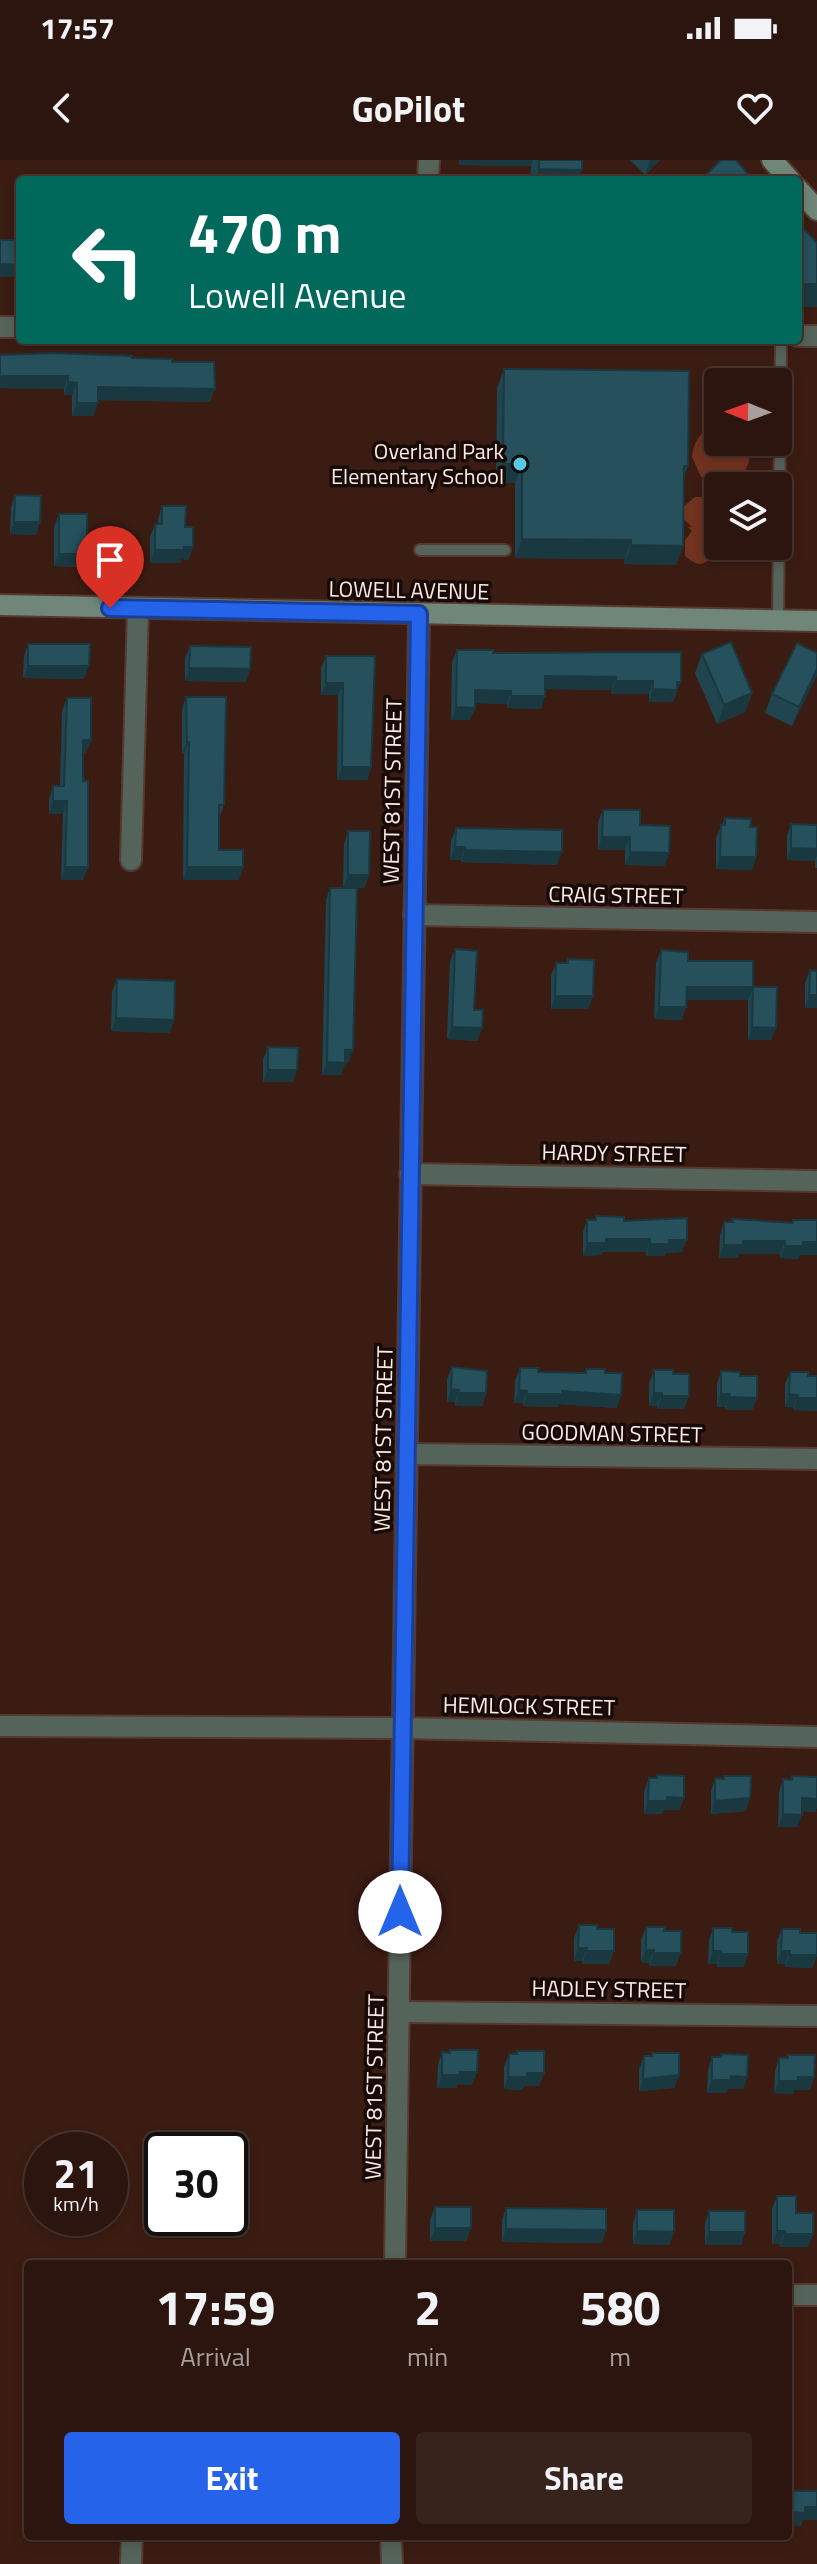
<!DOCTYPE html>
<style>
:root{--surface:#2c150e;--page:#38221c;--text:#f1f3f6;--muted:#a69f9e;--line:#48342e;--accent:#2563eb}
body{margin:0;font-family:"Titillium Web",sans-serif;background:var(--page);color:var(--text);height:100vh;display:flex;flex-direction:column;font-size:30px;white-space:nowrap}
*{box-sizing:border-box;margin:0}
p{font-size:26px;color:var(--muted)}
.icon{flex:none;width:44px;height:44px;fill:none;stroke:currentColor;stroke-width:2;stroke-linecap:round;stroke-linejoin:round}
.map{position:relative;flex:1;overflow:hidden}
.details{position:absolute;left:24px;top:2100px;width:768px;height:280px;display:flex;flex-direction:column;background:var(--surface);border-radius:8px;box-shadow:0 4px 12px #0003,0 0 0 2px var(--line)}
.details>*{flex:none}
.top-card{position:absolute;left:16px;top:16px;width:786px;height:168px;border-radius:8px;box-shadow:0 4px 12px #0003,0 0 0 2px var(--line);background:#00695c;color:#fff;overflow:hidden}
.needle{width:52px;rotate:271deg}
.tools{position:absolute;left:704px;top:208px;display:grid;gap:16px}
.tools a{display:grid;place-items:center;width:88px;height:88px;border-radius:8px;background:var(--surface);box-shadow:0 4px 12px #0003,0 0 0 2px var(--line);font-size:40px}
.speed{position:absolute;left:24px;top:1972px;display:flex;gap:16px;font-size:40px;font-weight:700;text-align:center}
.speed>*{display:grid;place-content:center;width:104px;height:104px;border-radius:50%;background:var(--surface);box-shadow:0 4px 12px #0003,0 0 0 2px var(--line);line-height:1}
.speed small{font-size:20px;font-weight:400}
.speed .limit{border:4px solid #111;border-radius:12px;background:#fff;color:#111}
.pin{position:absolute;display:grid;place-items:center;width:68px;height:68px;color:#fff;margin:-82px -34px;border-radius:50% 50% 50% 0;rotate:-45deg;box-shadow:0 0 8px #0007}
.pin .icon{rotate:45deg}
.me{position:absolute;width:88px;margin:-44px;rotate:0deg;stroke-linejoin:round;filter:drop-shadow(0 0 6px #0008)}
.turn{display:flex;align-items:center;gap:28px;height:168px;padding:0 40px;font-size:36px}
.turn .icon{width:104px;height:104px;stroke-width:2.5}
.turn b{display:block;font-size:56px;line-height:68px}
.eta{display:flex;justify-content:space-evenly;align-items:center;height:136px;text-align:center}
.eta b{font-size:48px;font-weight:700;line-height:56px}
.cta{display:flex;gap:16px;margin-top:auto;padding:16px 40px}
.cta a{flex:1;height:92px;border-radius:8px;background:var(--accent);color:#fff;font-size:32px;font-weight:700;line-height:92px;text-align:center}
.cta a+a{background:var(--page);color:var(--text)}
.status{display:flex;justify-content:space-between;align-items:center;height:56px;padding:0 40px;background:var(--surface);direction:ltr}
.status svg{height:22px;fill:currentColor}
header{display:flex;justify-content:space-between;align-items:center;height:104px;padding:0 40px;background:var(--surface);font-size:36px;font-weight:700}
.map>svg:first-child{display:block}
</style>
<div class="status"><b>17:57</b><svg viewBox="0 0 49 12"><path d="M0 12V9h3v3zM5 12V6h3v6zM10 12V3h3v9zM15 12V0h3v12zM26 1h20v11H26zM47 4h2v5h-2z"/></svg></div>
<header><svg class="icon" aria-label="back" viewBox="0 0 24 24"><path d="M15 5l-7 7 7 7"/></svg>GoPilot<svg class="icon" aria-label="heart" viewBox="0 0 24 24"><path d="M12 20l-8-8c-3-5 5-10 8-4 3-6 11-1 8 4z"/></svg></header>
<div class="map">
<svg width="817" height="2404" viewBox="0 0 817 2404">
<rect width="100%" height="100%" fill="#3b1c13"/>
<g fill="#71321f">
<path d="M 718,266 L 718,282 L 748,282 C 754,303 745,318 724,324 L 701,317 L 692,297 C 694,281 701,269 718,266 Z"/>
<path d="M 695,337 L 708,337 L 718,346 L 714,396 C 701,407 698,406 685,396 L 685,380 L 692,371 L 688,367 L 692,367 L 683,359 L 683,347 Z"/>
</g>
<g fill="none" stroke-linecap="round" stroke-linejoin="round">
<g stroke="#563930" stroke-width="14">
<g id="lane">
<polyline points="420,390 505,390"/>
<polyline points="778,460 781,180"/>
</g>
</g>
<g stroke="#563930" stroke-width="24">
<g id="street">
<polyline points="428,20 429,0"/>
<polyline points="0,167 20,167"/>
<polyline points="798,176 817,176"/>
<polyline points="131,700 138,448"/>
<polyline points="414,755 817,762"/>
<polyline points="410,1014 817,1021"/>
<polyline points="407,1294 817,1299"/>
<polyline points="0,1566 401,1568 817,1577"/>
<polyline points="400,1852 817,1856"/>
<polyline points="395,2104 419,454"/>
<polyline points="788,2135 817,2135"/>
<polyline points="391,2376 392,2404"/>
<polyline points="131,2404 132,2376"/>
</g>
</g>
<g stroke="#563930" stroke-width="24">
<g id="secondary">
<polyline points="772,0 790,20"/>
<polyline points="798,29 817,50"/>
<polyline points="0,445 817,461"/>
</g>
</g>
<use href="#lane" stroke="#55645a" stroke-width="10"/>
<use href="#street" stroke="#55645a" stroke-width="20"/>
<use href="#secondary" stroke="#6f8678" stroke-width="20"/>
</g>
<g fill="#20454f">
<polygon points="459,0 582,0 578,20 530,20 531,6 459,5"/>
<polygon points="630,0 660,0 645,15"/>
<polygon points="132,198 172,202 210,242 98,240 93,256 72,256 72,235 64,235 64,229 0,228"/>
<polygon points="504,209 688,306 684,316 683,386 676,405 624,404 625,399 515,398 515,323 496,323 497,228"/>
<polygon points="15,335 36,375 10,374 11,347"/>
<polygon points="162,346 185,367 193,387 188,400 181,399 180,403 150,403 150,377 155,364 158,364 158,359"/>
<polygon points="59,354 87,394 82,407 54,406 54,367"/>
<polygon points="28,484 84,519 23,518 24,496"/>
<polygon points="190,486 250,509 246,522 185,521 185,498"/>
<polygon points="457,490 493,493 681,492 676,535 673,542 649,542 649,534 611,534 612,530 545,529 541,549 507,548 507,544 475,543 475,548 470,560 451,560 452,502"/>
<polygon points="817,493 817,514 792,566 765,553 772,534"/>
<polygon points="702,494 752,533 745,552 717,564 695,513"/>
<polygon points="326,496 375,496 371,607 367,620 337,620 338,535 321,535 321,508"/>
<polygon points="186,537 224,645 219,658 219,690 239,720 183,720 184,594 182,594 182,550"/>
<polygon points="67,538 91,580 86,593 83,593 83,720 61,720 63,654 49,654 49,639 53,626 60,626 62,551"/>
<polygon points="603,650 640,665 669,693 664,706 625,705 625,690 598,690 598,662"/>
<polygon points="725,658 750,667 756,697 752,710 716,709 716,678"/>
<polygon points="791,664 817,665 817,708 815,708 815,701 787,700 787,676"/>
<polygon points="456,668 557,705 461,702 461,700 450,700 451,681"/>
<polygon points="348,671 369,715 364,728 357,728 353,890 348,903 345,903 341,915 322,915 326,740 330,728 343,728 344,684"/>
<polygon points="455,789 474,850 482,868 477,881 447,879 450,802"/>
<polygon points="661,790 753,827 771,880 748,880 748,840 687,840 682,860 654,859 656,803"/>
<polygon points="568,799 593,836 588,849 551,849 551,816 556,803 567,803"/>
<polygon points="810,810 817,811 817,848 805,848 805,823"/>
<polygon points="117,819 170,873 111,871 112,832"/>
<polygon points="268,887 293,922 263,922 263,900"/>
<polygon points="596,1056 624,1061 682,1092 666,1093 664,1096 646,1096 646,1092 603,1092 601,1095 583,1096 583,1072 587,1060 595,1060"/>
<polygon points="732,1059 792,1063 793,1060 817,1095 800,1095 798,1099 780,1098 780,1094 739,1094 738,1098 719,1098 720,1075 724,1062 731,1062"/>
<polygon points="452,1207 486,1233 482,1246 455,1246 455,1242 447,1242 447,1219"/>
<polygon points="520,1208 538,1212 585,1213 586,1209 605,1213 617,1248 559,1244 558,1247 523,1246 523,1243 514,1243 515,1221"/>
<polygon points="654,1210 673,1214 684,1249 657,1249 657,1246 649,1246 649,1223"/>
<polygon points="721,1211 740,1216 757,1238 752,1250 725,1250 725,1247 717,1247 717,1224"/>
<polygon points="790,1212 808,1216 817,1216 817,1251 793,1250 793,1247 785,1247 785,1224"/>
<polygon points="657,1615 684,1638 679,1650 664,1650 662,1654 644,1654 644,1631 649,1618 656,1618"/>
<polygon points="724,1616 746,1651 711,1654 711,1631 715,1618 723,1619"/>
<polygon points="792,1616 817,1617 817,1647 815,1652 802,1651 797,1667 778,1667 779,1632 783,1619 791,1620"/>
<polygon points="579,1765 597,1769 614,1791 609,1804 582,1804 582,1801 574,1801 574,1778"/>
<polygon points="646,1767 664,1771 676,1806 649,1806 649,1803 641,1802 641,1780"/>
<polygon points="713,1768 732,1772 744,1807 717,1807 717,1804 708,1804 709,1781"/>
<polygon points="782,1769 800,1773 817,1795 812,1808 785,1807 785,1804 777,1804 777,1781"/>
<polygon points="450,1890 472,1925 457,1924 456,1928 437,1928 438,1905 442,1892 449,1893"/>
<polygon points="517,1891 544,1913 539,1926 524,1926 522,1930 504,1929 504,1907 509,1894 516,1894"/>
<polygon points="652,1893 679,1915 674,1928 639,1931 639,1909 644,1896 651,1896"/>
<polygon points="721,1894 747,1917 743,1929 728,1929 726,1933 707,1933 708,1910 712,1897 720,1897"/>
<polygon points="788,1895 814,1917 810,1930 794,1930 793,1934 774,1933 775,1911 779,1898 787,1898"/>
<polygon points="777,2036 796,2053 808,2087 780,2087 780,2084 772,2084 772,2049"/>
<polygon points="435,2047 471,2068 466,2081 430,2081 430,2060"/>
<polygon points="506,2048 606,2070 602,2083 502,2082 502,2060"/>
<polygon points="637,2050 674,2072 669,2085 633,2084 633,2063"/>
<polygon points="709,2051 745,2072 741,2085 705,2085 705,2064"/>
</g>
<g fill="#1a3840">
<polygon points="460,0 533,0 531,6 459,5"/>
<polygon points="650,0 660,0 645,15"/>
<polygon points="539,9 582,10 578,20 535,20"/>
<polygon points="0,104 20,105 20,117 0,117"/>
<rect x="798" y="124" width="19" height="23"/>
<polygon points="0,216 68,216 64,229 0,228"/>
<polygon points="68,222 77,223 72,235 64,235"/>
<polygon points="98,227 215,229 210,242 93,240"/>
<polygon points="77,243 98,243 93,256 72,256"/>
<polygon points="503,304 522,304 515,323 496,323"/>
<polygon points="14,362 40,362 36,375 10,374"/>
<polygon points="522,379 631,380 625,399 515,398"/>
<polygon points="631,385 683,386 676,405 624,404"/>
<polygon points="184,387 193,387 188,400 181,399 180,403 150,403 155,390"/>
<polygon points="59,394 87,394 82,407 54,406"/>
<polygon points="28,506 89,506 84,519 23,518"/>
<polygon points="189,508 250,509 246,522 185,521"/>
<polygon points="817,509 817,515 792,566 799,547"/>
<polygon points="545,516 616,517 612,530 541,529"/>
<polygon points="616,521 653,521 649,534 611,534"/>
<polygon points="677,522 681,522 673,542 649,542 653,529"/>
<polygon points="326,523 343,523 338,535 321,535"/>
<polygon points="475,530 511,531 507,544 471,543"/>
<polygon points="752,533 745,552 717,564 724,545"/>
<polygon points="511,536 545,536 541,549 507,548"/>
<polygon points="456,547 475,548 470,560 451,560"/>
<polygon points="83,580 91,580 86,593 79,593"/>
<polygon points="187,582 189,582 184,594 182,594"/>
<polygon points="342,607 371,607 367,620 337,620"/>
<polygon points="53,641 67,641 63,654 49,654"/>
<polygon points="602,677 630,677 625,690 598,690"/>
<polygon points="455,687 465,687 461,700 450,700"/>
<polygon points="791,688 817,689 817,695 815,701 787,700"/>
<polygon points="465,690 562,692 557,705 461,702"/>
<polygon points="630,692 669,693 664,706 625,705"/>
<polygon points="720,697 756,697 752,710 716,709"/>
<polygon points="65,707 88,707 83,720 61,720"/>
<polygon points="187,707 243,707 239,720 183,720"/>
<polygon points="348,715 369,715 364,728 343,728"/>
<polygon points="687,827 753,827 748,840 682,840"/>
<polygon points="809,835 817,835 817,848 805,848"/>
<polygon points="555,836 593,836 588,849 551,849"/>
<polygon points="659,847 686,847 682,860 654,859"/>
<polygon points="116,858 174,860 170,873 111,871"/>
<polygon points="452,867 482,868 477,881 447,879"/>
<polygon points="752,867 776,868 771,880 748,880"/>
<polygon points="345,890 353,890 348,903 345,903 341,915 322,915 327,902"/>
<polygon points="268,910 297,910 293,922 263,922"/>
<polygon points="606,1079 650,1079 646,1092 603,1092 601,1095 583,1096 587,1083"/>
<polygon points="669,1080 687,1080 682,1092 666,1093 664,1096 646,1096 650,1084"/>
<polygon points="743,1081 785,1081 780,1094 739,1094 738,1098 719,1098 724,1085"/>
<polygon points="803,1082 817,1082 817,1095 800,1095 798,1099 780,1098 785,1086"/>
<polygon points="451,1229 459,1230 455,1242 447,1242"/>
<polygon points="519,1230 527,1231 523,1243 514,1243"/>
<polygon points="562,1231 621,1235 617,1248 559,1244 558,1247 523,1246 527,1234"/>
<polygon points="459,1233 486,1233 482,1246 455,1246"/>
<polygon points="654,1233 662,1233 657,1246 649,1246"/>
<polygon points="721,1234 730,1234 725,1247 717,1247"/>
<polygon points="789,1234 798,1235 793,1247 785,1247"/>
<polygon points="662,1236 689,1236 684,1249 657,1249"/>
<polygon points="729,1237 757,1238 752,1250 725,1250"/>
<polygon points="797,1238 817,1238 817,1251 793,1250"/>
<polygon points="667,1637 684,1638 679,1650 664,1650 662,1654 644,1654 648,1641"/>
<polygon points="750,1638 746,1651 711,1654 715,1641"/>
<polygon points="802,1638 817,1639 817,1647 815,1652 797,1651"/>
<polygon points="783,1654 802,1655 797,1667 778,1667"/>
<polygon points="578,1788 587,1788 582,1801 574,1801"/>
<polygon points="646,1790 654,1790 649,1803 641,1802"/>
<polygon points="587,1791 614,1791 609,1804 582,1804"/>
<polygon points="713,1791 721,1791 717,1804 708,1804"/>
<polygon points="781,1791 790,1791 785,1804 777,1804"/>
<polygon points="654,1793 681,1793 676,1806 649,1806"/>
<polygon points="721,1794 748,1794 744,1807 717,1807"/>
<polygon points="790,1795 817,1795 812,1808 785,1807"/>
<polygon points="460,1912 477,1912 472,1925 457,1924 456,1928 437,1928 442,1915"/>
<polygon points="527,1913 544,1913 539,1926 524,1926 522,1930 504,1929 508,1917"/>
<polygon points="679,1915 674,1928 639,1931 643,1919"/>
<polygon points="731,1916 747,1917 743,1929 728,1929 726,1933 707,1933 712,1920"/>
<polygon points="798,1917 814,1917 810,1930 794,1930 793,1934 774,1933 779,1921"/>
<polygon points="435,2068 471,2068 466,2081 430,2081"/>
<polygon points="506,2069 606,2070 602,2083 502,2082"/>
<polygon points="637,2071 674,2072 669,2085 633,2084"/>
<polygon points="777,2071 785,2071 780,2084 772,2084"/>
<polygon points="709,2072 745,2072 741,2085 705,2085"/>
<polygon points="785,2074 813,2074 808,2087 780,2087"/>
<polygon points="805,2347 817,2347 817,2360 803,2360 801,2366 788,2365 788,2352"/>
</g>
<g fill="#25505c" stroke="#1a3840" stroke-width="2">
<polygon points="539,0 582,0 582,10 539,9"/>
<polygon points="721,0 736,0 753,20 757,17 760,20 705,20 704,17"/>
<polygon points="800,65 817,83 817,124 798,124 798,67"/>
<polygon points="0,80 20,80 20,105 0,104"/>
<polygon points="52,193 132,196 132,198 172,199 172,202 214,202 215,229 98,227 98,243 77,243 77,223 68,222 68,216 0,216 0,195"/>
<polygon points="504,209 689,211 688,306 684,306 683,386 631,385 631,380 522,379 522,304 503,304"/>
<polygon points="15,335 41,336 40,362 14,362"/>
<polygon points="162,346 186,346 185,367 193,367 193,387 184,387 184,390 155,390 155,364 162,364"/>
<rect x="59" y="354" width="28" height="40"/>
<polygon points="731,482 752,533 724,545 702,494"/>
<polygon points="797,483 817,493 817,509 799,547 772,534"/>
<polygon points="28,484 90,484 89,506 28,506"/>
<polygon points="190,486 251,487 250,509 189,508"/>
<polygon points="457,490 493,490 493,493 681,492 681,522 677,522 677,530 653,529 653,521 616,521 616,517 545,516 545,536 511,536 511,531 475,530 475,548 456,547"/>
<polygon points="326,496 375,496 371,607 342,607 343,523 326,523"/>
<polygon points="186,537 226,537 224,645 219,645 219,690 243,690 243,707 187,707 189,582 187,582"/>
<polygon points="67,538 91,538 91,580 83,580 83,621 88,621 88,707 65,707 67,641 53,641 53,626 64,626"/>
<polygon points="603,650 640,650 640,665 670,666 669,693 630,692 630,677 602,677"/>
<polygon points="725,658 751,659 750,667 757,667 756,697 720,697 721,665 725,665"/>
<polygon points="791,664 817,665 817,689 791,688"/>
<polygon points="456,668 562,670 562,692 465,690 465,687 455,687"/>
<polygon points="348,671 370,671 369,715 348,715"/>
<polygon points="330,728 357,728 353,890 345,890 345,903 327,902"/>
<polygon points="455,789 477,791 474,850 483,850 482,868 452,867"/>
<polygon points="661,790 688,792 688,801 753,801 753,827 687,827 686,847 659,847"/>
<polygon points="568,799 594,800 593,836 555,836 556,803 568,803"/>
<polygon points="810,810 817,811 817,835 809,835"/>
<polygon points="117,819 175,821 174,860 116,858"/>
<polygon points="753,827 777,827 776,868 752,867"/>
<polygon points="268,887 298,888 297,910 268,910"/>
<polygon points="596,1056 624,1057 624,1061 687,1058 687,1080 669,1080 669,1084 650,1084 650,1079 606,1079 606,1083 587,1083 587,1060 596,1060"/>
<polygon points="732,1059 793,1063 793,1060 817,1060 817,1082 803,1082 803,1086 785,1086 785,1081 743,1081 743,1085 724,1085 724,1062 733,1062"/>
<polygon points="452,1207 487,1211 486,1233 459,1233 459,1230 451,1229"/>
<polygon points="520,1208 538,1208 538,1212 586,1213 586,1209 605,1209 605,1213 622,1213 621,1235 562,1231 562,1234 527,1234 527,1231 519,1230"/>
<polygon points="654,1210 673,1210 673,1214 689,1214 689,1236 662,1236 662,1233 654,1233"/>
<polygon points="721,1211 740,1212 740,1216 757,1216 757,1238 729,1237 730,1234 721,1234"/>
<polygon points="790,1212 808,1212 808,1216 817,1216 817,1238 797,1238 798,1235 789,1234"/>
<polygon points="657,1615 684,1616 684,1638 667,1637 667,1641 648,1641 649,1618 657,1618"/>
<polygon points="724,1616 751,1616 750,1638 715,1641 715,1618 724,1619"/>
<polygon points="792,1616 817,1617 817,1639 802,1638 802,1655 783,1654 783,1619 792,1620"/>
<polygon points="579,1765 597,1765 597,1769 614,1769 614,1791 587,1791 587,1788 578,1788"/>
<polygon points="646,1767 665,1767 664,1771 681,1771 681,1793 654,1793 654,1790 646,1790"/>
<polygon points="713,1768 732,1768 732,1772 748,1772 748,1794 721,1794 721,1791 713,1791"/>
<polygon points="782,1769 800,1769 800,1773 817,1773 817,1795 790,1795 790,1791 781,1791"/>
<polygon points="450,1890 478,1890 477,1912 460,1912 460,1915 442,1915 442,1892 450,1893"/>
<polygon points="517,1891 544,1891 544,1913 527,1913 527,1917 508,1917 509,1894 517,1894"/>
<polygon points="652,1893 679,1893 679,1915 643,1919 644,1896 652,1896"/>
<polygon points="721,1894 748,1895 747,1917 731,1916 731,1920 712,1920 712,1897 721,1897"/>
<polygon points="788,1895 815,1895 814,1917 798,1917 798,1921 779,1921 779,1898 788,1898"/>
<polygon points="777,2036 796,2036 796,2053 813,2053 813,2074 785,2074 785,2071 777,2071"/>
<rect x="435" y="2047" width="36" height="21"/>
<polygon points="506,2048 606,2049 606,2070 506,2069"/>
<polygon points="637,2050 674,2050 674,2072 637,2071"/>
<rect x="709" y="2051" width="36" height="21"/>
<polygon points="788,2331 817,2331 817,2347 805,2347 805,2353 788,2352"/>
</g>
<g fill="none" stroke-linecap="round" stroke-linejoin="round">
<g stroke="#184099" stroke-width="20">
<polyline id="route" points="110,448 419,454 400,1752"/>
</g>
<use href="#route" stroke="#2563eb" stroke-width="14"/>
</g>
<circle fill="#59c8e5" stroke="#180b07" stroke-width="3" cx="520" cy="304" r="8"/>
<g text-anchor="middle" stroke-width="7" stroke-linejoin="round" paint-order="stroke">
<g font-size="22" fill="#fcebe5" stroke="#180b07" text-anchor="end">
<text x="504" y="299">Overland Park<tspan x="504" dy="25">Elementary School</tspan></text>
</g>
<g font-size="22" fill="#fcebe5" stroke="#180b07">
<text transform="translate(409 430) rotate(1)" y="8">LOWELL AVENUE</text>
<text transform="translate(392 631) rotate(-89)" y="8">WEST 81ST STREET</text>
<text transform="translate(616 735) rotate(1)" y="8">CRAIG STREET</text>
<text transform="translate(614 993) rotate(1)" y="8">HARDY STREET</text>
<text transform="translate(612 1273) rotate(1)" y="8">GOODMAN STREET</text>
<text transform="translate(383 1279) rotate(-89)" y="8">WEST 81ST STREET</text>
<text transform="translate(529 1546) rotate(1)" y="8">HEMLOCK STREET</text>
<text transform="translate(609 1829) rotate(1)" y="8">HADLEY STREET</text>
<text transform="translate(374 1927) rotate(-89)" y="8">WEST 81ST STREET</text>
</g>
</g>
</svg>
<div class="tools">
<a><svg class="needle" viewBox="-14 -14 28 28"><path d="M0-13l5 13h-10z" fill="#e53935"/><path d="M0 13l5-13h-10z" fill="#a69f9e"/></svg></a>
<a><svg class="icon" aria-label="layers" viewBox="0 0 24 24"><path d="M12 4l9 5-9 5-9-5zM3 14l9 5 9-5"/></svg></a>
</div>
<div class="speed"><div>21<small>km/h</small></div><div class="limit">30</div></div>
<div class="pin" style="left:110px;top:448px;background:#d93025"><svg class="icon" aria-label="arrive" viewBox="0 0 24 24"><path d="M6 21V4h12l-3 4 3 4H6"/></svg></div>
<svg class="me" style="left:400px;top:1752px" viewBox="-20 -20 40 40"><circle r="19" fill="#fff"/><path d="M0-13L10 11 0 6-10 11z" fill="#2563eb"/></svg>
<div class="top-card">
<div class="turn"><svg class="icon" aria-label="left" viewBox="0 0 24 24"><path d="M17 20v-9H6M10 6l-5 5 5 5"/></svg><div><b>470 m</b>Lowell Avenue</div></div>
</div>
<section class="details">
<div class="eta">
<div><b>17:59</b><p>Arrival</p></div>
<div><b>2</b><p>min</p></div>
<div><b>580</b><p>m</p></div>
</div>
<div class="cta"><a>Exit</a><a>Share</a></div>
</section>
</div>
